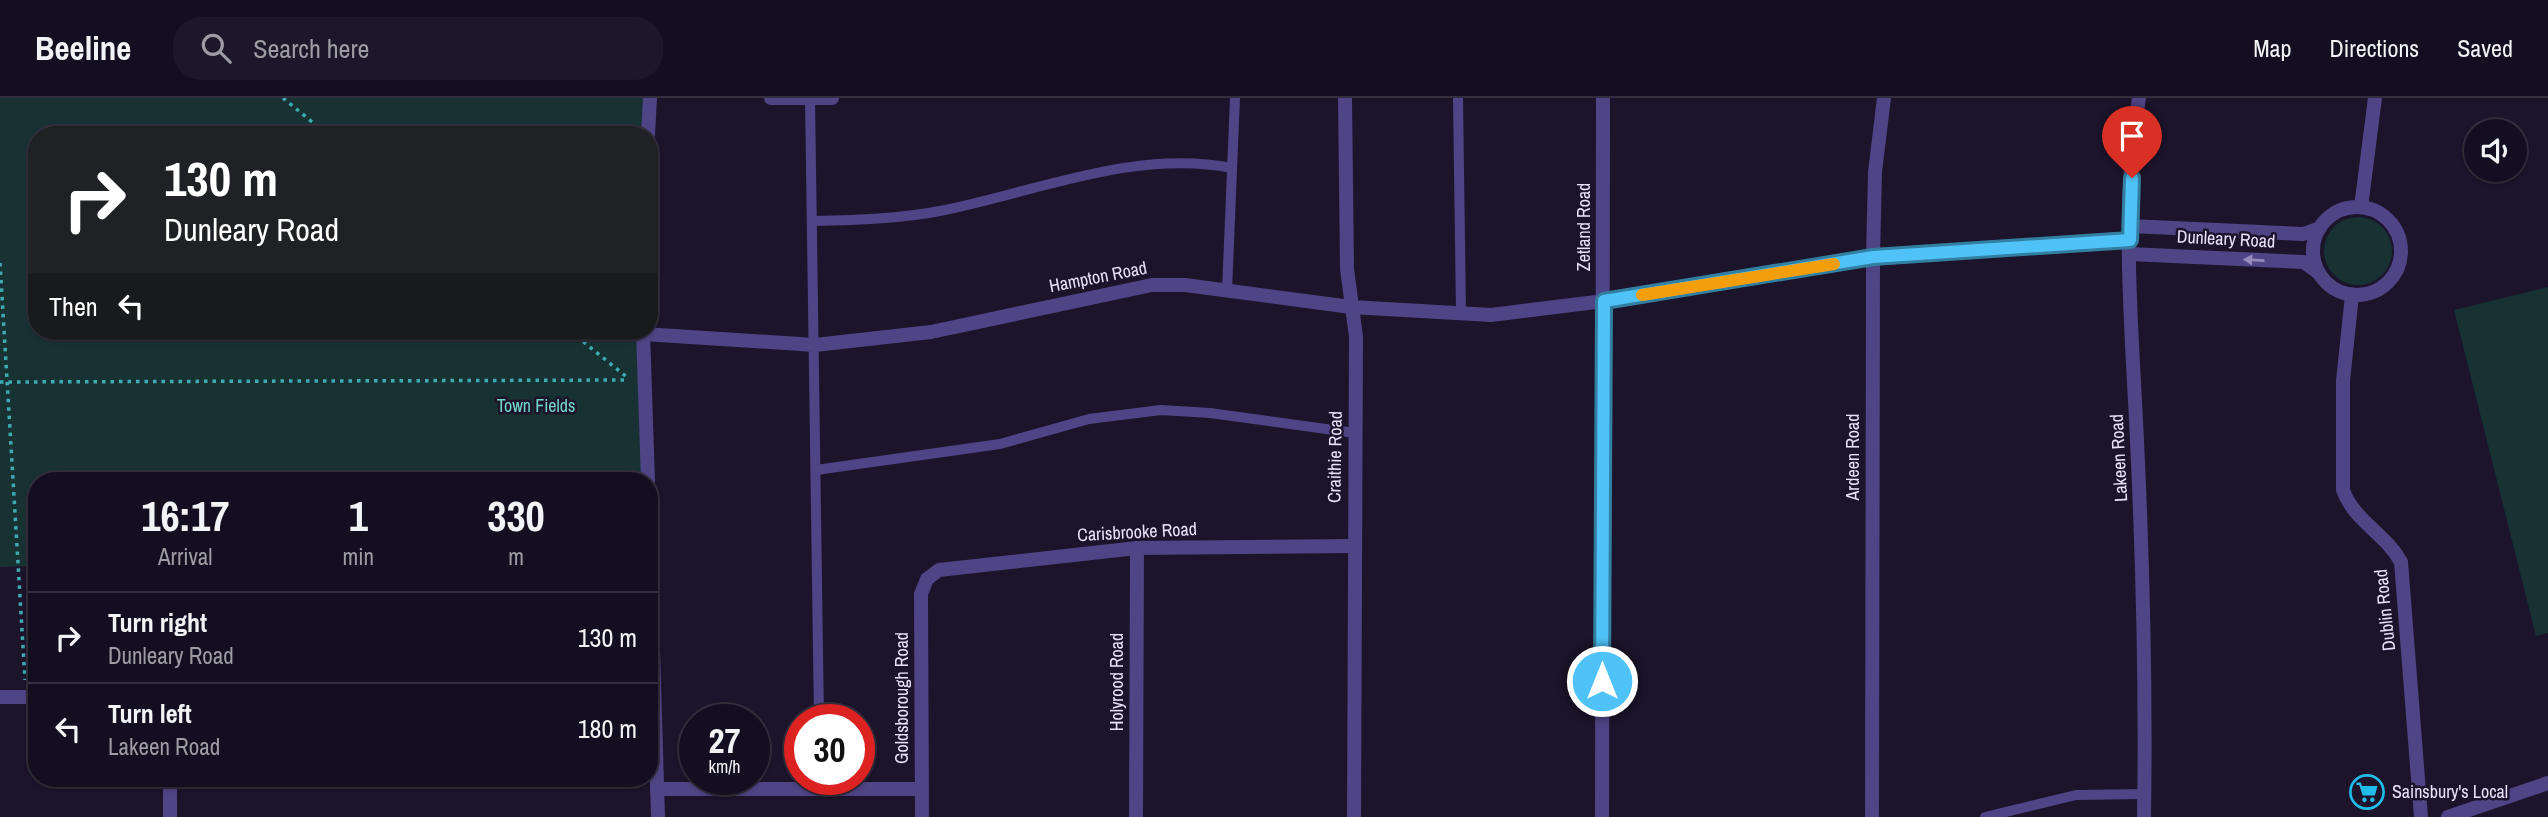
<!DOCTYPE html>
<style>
:root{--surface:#140f20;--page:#1d1829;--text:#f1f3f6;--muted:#9d9ca5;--line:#332f3e}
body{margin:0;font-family:"Archivo Narrow",sans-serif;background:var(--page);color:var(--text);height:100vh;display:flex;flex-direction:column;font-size:26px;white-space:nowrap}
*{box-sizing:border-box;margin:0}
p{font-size:23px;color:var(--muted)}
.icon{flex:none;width:38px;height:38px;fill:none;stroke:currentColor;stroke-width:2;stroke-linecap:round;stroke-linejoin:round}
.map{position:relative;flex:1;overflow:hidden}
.drawer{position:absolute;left:28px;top:374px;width:630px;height:315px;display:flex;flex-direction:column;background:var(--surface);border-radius:28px;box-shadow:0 2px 5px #0004,0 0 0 2px var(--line)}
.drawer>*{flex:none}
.guide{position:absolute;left:28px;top:28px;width:630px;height:214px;border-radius:28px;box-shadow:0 2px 5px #0004,0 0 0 2px var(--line);background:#202124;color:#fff;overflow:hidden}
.controls{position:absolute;left:2464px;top:21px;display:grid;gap:14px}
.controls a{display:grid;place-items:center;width:63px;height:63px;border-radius:50%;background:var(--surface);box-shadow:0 2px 5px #0004,0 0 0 2px var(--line);font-size:35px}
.speed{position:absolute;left:679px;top:606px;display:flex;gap:14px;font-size:35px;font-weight:700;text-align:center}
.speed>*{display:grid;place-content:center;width:91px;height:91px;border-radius:50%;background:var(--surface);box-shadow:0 2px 5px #0004,0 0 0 2px var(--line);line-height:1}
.speed small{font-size:18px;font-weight:400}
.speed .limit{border:10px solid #d22;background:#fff;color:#111}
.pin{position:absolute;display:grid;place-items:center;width:60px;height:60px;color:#fff;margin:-72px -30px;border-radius:50% 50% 50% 0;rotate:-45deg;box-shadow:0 0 7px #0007}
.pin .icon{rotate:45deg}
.me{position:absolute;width:77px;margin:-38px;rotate:0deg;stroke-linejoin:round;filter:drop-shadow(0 0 5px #0008)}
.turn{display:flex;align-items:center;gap:24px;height:147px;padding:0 21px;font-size:32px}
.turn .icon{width:91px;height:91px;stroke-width:2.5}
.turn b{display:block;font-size:49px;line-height:60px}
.then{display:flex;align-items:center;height:66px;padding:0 21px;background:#0003;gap:14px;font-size:26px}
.eta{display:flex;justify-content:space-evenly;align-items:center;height:119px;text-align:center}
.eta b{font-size:42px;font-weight:700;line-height:49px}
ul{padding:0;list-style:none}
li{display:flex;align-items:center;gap:21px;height:91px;padding:0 21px;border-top:2px solid var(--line)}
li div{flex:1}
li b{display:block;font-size:26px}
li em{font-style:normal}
header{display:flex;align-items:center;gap:42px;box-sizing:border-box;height:98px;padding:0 35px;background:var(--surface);border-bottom:2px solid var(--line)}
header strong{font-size:33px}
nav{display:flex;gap:38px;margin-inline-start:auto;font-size:24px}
.search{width:490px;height:63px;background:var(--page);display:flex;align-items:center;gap:18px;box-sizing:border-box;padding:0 24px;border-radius:28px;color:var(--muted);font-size:26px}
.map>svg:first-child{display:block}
</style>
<header>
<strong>Beeline</strong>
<div class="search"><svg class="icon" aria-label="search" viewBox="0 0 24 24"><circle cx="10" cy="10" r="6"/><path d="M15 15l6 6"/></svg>Search here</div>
<nav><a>Map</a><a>Directions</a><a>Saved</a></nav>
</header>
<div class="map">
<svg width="2548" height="719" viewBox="0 0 2548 719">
<rect width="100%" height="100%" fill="#1b142b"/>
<g fill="#183234">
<polygon points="0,0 650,0 648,37 37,37 37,233 643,233 644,383 37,383 37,468 0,469"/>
<circle cx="2358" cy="153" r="34"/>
<polygon points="2548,189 2548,535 2536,538 2454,212"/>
</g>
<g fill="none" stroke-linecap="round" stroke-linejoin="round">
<g stroke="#3eabb3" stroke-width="3.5" stroke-dasharray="3.5 5" stroke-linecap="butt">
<polyline points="283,0 328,37"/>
<polyline points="0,165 25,582"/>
<polyline points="570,233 628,280"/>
<polyline points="0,284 628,282"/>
</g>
<g stroke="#4f4485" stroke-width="10">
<polyline points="810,0 819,621"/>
<polyline points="1458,0 1461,215"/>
<path d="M 812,123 C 857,122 901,121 945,112 C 1038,93 1136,51 1232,70"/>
<polyline points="1227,193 1235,0"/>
<polyline points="816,372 1000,346 1089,321 1161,312 1210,315 1355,335"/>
<polyline points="1985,719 2076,697 2144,696"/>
</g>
<g stroke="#4f4485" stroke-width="14">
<polyline points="771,0 832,0"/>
<polyline points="1345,0 1347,171 1356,239 1354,719"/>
<path d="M 2139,0 C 2120,113 2132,230 2137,343 C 2143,469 2146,594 2144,719"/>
<circle cx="2357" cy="153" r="44"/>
<polyline points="2361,109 2375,0"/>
<polyline points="2130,128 2303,136 2320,130"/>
<polyline points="2129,156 2304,164 2319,175"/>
<path d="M 2352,197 L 2343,283 L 2343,392 C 2354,423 2385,435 2401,464 L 2421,719"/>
<polyline points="643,236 815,247 931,234 1152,187 1185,187 1351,209 1491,217 1604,203 1873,159 2130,142"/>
<polyline points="0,599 37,599"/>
<polyline points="170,681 170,719"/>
<polyline points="657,691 922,691"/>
<polyline points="922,719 921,496 927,481 939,472 1137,450 1354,448"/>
<polyline points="1136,719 1137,450"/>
<polyline points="1602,719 1603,0"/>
<polyline points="1872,719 1873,159 1875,74 1884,0"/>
</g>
<g stroke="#4f4485" stroke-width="14">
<polyline points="648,37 650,0"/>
<polyline points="643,233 648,383"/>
<polyline points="649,417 658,719"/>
<polyline points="2448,719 2548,685"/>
</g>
</g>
<defs><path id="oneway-solid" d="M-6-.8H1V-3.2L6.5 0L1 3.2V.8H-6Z" transform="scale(1.75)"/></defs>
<use fill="#948bbb" href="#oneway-solid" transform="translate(2254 162) rotate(-177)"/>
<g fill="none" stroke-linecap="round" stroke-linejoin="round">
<g stroke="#337fa1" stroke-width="18">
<polyline id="route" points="1602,583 1604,203 1873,159 2130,142 2132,80"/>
</g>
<use href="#route" stroke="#4fc3f7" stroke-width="12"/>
<polyline stroke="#f59e0b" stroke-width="12" points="1642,197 1834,166"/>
</g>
<defs>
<g id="supermarket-ring" transform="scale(1.75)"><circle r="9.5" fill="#1b142b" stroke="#20bbe9" stroke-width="1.5"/><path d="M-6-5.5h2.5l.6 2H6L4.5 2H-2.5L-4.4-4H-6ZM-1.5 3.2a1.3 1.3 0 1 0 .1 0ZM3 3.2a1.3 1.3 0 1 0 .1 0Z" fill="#20bbe9"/></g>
</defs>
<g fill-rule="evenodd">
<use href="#supermarket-ring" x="2367" y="694"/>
</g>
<g text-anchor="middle" stroke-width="5" stroke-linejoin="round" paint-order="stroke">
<g font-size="18" fill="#e8e1fc" stroke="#1b142b">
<text transform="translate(1584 129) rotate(-90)" y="6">Zetland Road</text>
<text transform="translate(2226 141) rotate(3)" y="6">Dunleary Road</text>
<text transform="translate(1098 179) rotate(-11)" y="6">Hampton Road</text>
<text transform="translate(1335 359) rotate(-89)" y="6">Craithie Road</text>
<text transform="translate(1853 359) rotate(-90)" y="6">Ardeen Road</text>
<text transform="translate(2119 360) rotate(-93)" y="6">Lakeen Road</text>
<text transform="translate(1137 434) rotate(-3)" y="6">Carisbrooke Road</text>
<text transform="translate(2385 512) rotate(-96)" y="6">Dublin Road</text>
<text transform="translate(1117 584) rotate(-90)" y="6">Holyrood Road</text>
<text transform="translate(902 600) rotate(-90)" y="6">Goldsborough Road</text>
</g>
<g font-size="18" fill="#73d7ca" stroke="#1b142b">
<text x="536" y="314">Town Fields</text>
</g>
<g font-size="18" fill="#e8e1fc" stroke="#1b142b" text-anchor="start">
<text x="2392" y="700">Sainsbury's Local</text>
</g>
</g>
</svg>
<div class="controls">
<a><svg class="icon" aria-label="sound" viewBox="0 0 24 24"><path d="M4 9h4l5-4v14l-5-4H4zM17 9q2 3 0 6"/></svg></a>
</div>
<div class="speed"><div>27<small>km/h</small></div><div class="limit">30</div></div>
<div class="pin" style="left:2132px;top:80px;background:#d93025"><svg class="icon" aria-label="arrive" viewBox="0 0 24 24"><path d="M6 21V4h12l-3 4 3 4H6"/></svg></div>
<svg class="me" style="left:1602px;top:583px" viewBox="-20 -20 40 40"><circle r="17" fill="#4fc3f7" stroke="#fff" stroke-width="3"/><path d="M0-11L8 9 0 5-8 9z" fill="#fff"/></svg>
<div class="guide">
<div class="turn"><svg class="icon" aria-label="right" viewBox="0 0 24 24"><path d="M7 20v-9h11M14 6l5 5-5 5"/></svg><div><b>130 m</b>Dunleary Road</div></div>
<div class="then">Then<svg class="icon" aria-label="left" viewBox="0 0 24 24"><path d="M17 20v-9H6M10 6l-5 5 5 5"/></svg></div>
</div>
<section class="drawer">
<div class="eta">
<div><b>16:17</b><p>Arrival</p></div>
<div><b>1</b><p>min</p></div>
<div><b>330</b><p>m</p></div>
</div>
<ul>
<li><svg class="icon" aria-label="right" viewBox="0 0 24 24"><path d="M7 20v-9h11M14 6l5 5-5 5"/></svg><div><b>Turn right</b><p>Dunleary Road</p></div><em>130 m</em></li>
<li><svg class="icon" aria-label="left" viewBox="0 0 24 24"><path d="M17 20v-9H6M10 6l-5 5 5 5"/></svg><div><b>Turn left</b><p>Lakeen Road</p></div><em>180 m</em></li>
</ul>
</section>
</div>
